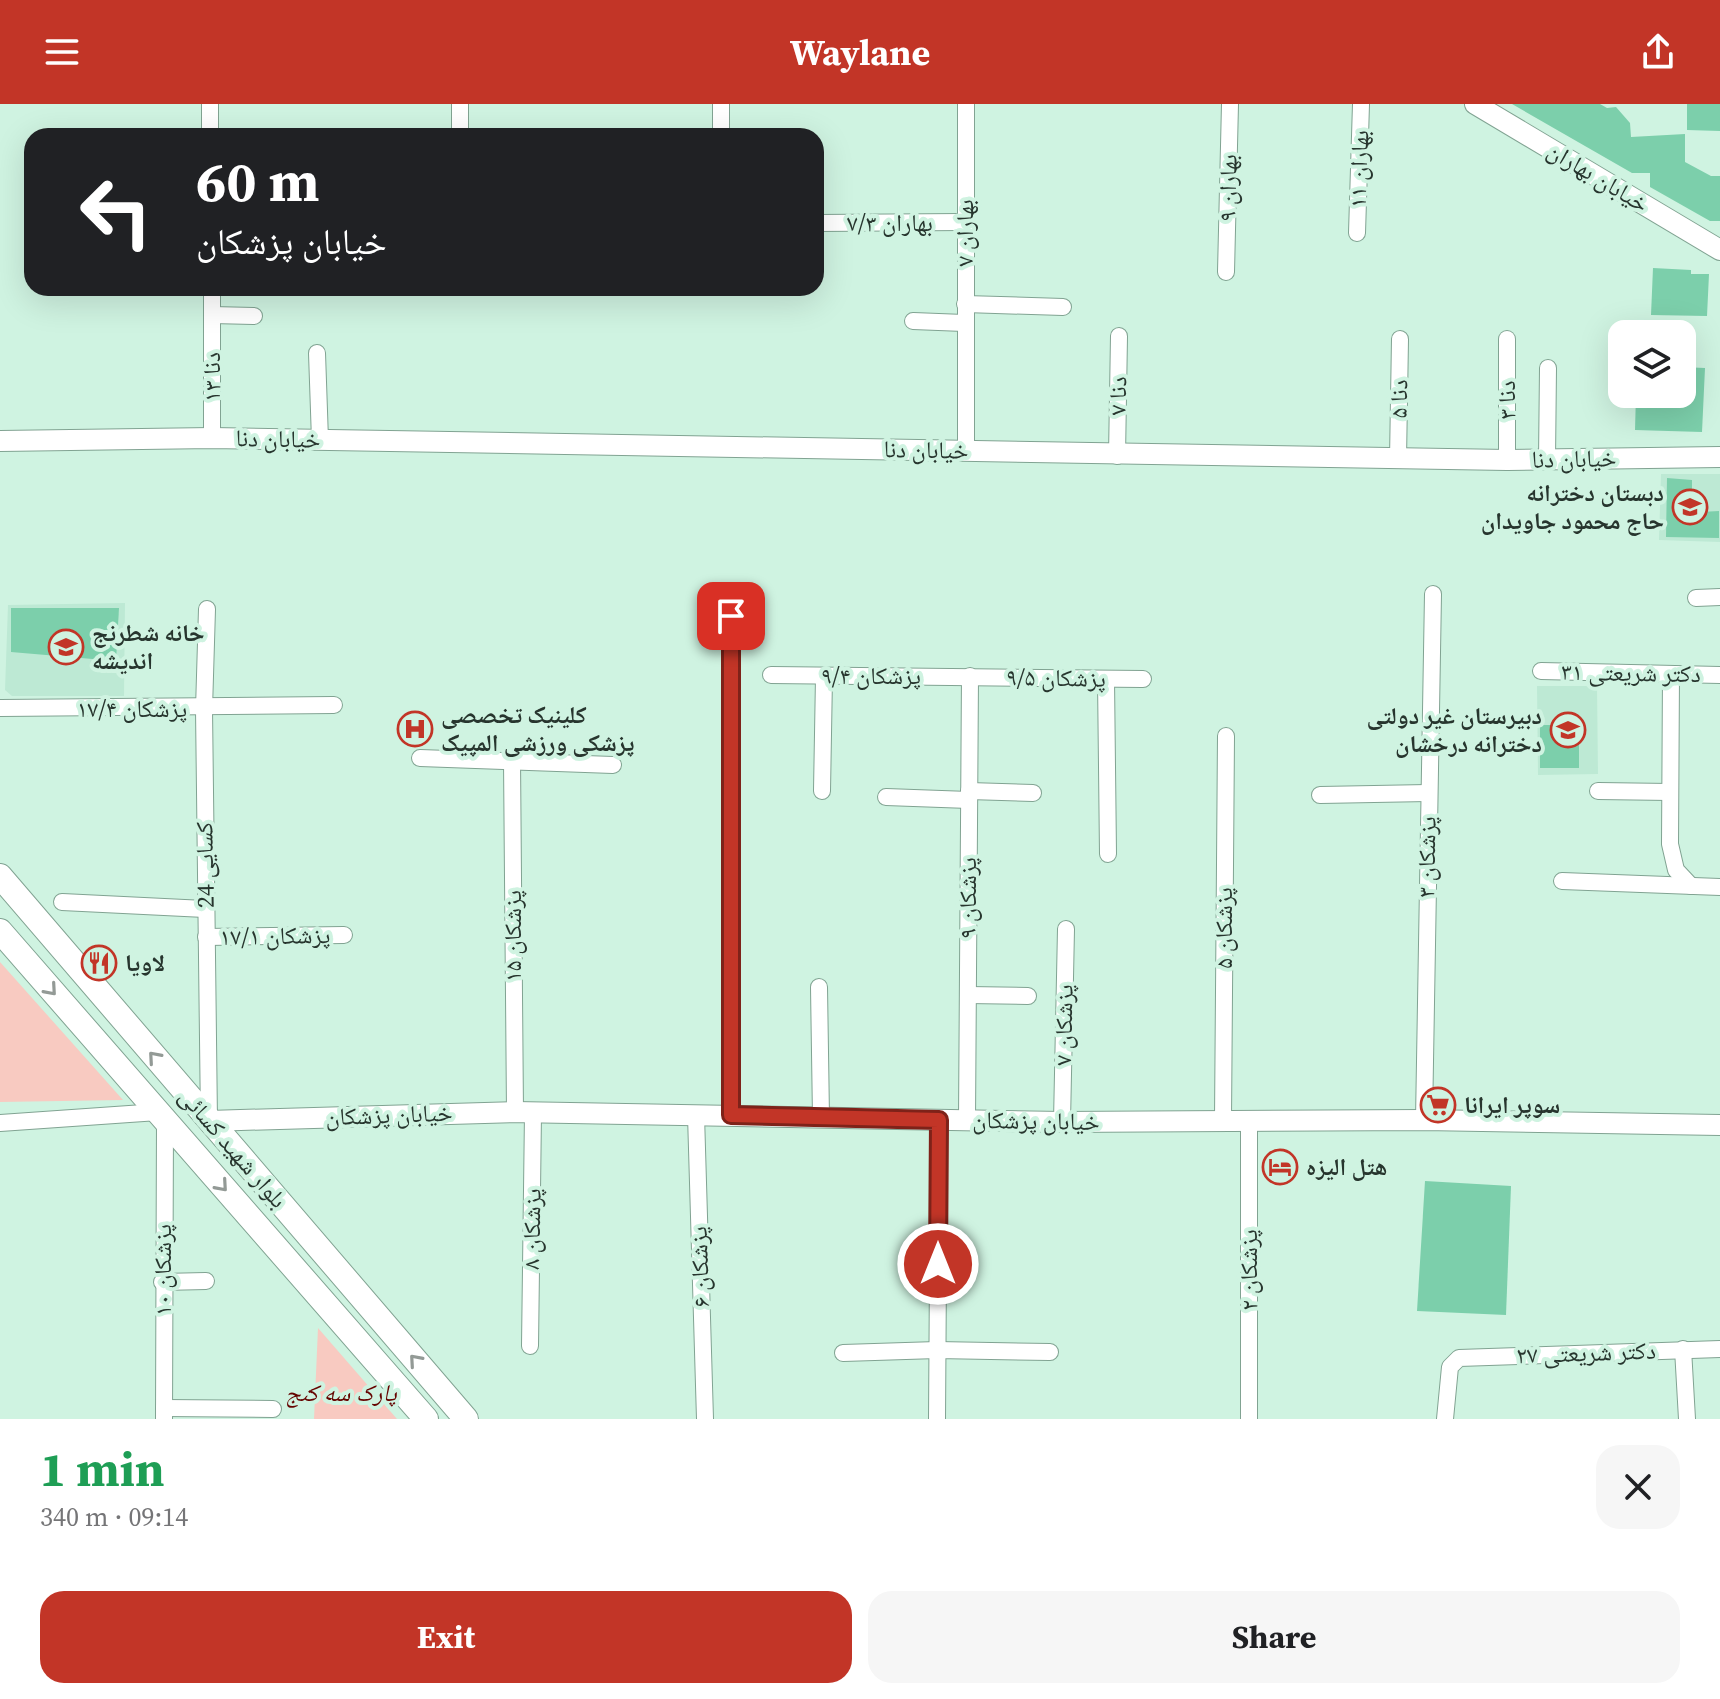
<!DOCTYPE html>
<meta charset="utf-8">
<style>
:root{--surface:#fff;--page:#f6f6f6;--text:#202124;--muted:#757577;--accent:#c23527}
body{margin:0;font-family:"Source Serif 4","Noto Naskh Arabic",serif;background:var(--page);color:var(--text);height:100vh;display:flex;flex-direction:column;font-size:30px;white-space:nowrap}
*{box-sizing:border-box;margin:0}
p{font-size:26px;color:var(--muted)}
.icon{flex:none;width:44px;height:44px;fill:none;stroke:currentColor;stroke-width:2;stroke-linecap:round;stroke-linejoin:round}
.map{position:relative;height:1315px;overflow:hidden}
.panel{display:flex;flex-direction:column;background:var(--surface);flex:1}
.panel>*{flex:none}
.hud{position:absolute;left:24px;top:24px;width:800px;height:168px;border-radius:24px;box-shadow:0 8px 32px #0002;background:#202124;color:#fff;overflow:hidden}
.fabs{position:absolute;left:1608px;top:216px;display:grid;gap:16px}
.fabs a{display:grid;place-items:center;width:88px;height:88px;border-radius:16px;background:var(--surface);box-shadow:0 8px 32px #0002;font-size:40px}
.pin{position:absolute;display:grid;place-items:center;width:68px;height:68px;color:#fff;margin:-34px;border-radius:16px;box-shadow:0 4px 12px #0006}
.me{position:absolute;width:88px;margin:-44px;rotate:0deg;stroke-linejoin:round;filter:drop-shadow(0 0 6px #0008)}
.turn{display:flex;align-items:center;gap:28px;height:168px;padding:0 40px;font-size:36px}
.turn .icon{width:104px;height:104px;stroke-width:2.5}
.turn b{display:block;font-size:56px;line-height:68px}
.round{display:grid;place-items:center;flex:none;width:84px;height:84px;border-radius:24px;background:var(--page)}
.headline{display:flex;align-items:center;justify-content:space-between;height:136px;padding:0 40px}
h1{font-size:48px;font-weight:700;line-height:60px;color:#1e9e55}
.primary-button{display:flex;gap:16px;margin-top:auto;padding:16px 40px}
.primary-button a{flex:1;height:92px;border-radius:24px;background:var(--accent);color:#fff;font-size:32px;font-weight:700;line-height:92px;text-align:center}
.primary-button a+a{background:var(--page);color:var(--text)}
header{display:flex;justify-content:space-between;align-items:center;height:104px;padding:0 40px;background:var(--accent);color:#fff;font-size:36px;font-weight:700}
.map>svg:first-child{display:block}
</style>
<header><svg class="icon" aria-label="menu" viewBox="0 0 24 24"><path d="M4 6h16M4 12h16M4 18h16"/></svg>Waylane<svg class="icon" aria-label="share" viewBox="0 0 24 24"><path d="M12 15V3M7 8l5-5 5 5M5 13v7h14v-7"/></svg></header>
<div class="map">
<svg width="1720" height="1315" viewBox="0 0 1720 1315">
<rect width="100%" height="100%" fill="#cff3e1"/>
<g fill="#bde9d4">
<polygon points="1661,370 1720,370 1720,438 1659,436"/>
<polygon points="125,499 124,592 12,592 5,586 8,501"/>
<polygon points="1537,582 1597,582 1598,670 1538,671"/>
</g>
<g fill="#f8cac1">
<polygon points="0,858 123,996 0,998"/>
<polygon points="318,1224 397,1315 314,1315"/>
</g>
<g fill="#7ccfab">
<polygon points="1512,0 1600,0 1607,4 1616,3 1630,19 1631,33 1685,30 1685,58 1711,72 1720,72 1720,117 1710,117 1650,83 1650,69 1632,69"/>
<polygon points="1687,0 1720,0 1720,27 1687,26"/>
<polygon points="1653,164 1691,166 1691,170 1709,170 1707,212 1651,211"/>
<polygon points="1682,263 1705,264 1702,328 1635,326 1636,290 1682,290"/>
<polygon points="1667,374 1692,376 1692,395 1701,408 1719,407 1719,434 1666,433"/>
<polygon points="11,504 119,504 116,557 11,548"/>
<rect x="1540" y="621" width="39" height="43"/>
<polygon points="1425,1077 1511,1082 1506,1211 1417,1207"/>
</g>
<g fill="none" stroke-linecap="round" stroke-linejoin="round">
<g stroke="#81a392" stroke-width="18">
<g id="minor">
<polyline points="210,0 210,32"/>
<polyline points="460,32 460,0"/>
<polyline points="721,32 721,0"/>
<polyline points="816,119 964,118"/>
<polyline points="1357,129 1361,0"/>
<polyline points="1226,168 1230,0"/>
<polyline points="212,184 212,334"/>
<polyline points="965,200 1063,203"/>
<polyline points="212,211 254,212"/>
<polyline points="913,217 964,219"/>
<polyline points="317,249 320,336"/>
<polyline points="966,346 966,0"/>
<polyline points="1117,352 1119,232"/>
<polyline points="1398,355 1400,235"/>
<polyline points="1547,355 1548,264"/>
<polyline points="1507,356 1507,235"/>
<polyline points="1696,494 1720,493"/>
<polyline points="207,505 204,605 209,1017"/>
<polyline points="731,512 731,1011"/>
<polyline points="1541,567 1720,571"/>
<polyline points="1671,570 1670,740 1676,766 1691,782"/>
<polyline points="771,571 1143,575"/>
<polyline points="1106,575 1108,750"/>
<polyline points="0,604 334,601"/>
<polyline points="420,654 613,661"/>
<polyline points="512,656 515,1008"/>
<polyline points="822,687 824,573"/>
<polyline points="969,687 1033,689"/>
<polyline points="1598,687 1670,688"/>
<polyline points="1320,691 1428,689"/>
<polyline points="886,693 969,696"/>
<polyline points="1562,777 1720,783"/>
<polyline points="62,798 205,805"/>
<polyline points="206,833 344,831"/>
<polyline points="819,883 821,1013"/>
<polyline points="968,891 1028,892"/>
<polyline points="696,1011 705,1315"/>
<polyline points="967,1016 970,572"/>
<polyline points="1223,1016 1226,632"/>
<polyline points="1424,1016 1433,490"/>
<polyline points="1062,1018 1066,825"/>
<polyline points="1249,1018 1249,1315"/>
<polyline points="0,1019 158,1008"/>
<polyline points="162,1178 206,1177"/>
<polyline points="530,1242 533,1009"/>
<polyline points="1683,1245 1687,1315"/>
<polyline points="843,1249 937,1246 1050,1248"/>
<polyline points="164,1304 273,1305"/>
<polyline points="164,1315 165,1017"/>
<polyline points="937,1315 939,1016"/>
<polyline points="1445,1315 1450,1263 1459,1254 1720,1245"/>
</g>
</g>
<g stroke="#81a392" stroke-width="22">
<g id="tertiary">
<polyline points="1475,0 1720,146"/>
<polyline points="0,337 212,334 1507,356 1720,353"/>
<polyline points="209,1017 515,1008 1062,1018 1424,1016 1720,1021"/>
</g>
</g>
<g stroke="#81a392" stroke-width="26">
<g id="secondary">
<polyline points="0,772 466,1315"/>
<polyline points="0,827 426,1315"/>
</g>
</g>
<use href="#minor" stroke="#fff" stroke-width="16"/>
<use href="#tertiary" stroke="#fff" stroke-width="20"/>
<use href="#secondary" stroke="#fff" stroke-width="24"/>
</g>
<defs><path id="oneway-chevron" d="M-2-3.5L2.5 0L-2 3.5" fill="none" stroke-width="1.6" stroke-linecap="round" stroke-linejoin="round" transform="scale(2)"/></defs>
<g stroke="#939a96">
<use href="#oneway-chevron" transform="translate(51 886) rotate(49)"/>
<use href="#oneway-chevron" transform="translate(154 953) rotate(-131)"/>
<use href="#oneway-chevron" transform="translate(222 1082) rotate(49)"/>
<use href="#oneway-chevron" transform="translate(415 1256) rotate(-131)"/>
</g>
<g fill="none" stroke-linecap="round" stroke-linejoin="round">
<g stroke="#7e2219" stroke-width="20">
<polyline id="route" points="731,512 731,1011 939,1016 938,1160"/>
</g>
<use href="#route" stroke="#c23527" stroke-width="14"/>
</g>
<defs>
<g id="school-ring" transform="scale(1.8)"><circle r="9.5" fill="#cff3e1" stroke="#c23527" stroke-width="1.5"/><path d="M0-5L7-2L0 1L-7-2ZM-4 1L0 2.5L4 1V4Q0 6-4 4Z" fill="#c23527"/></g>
<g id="hospital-ring" transform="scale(1.8)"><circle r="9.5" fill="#cff3e1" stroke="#c23527" stroke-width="1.5"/><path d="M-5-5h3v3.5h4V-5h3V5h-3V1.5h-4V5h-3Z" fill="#c23527"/></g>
<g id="restaurant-ring" transform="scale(1.8)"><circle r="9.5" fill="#cff3e1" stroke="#c23527" stroke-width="1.5"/><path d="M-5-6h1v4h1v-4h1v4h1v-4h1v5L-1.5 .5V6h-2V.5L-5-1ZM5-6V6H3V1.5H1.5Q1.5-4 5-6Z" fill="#c23527"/></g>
<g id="supermarket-ring" transform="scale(1.8)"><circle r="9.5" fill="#cff3e1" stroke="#c23527" stroke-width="1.5"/><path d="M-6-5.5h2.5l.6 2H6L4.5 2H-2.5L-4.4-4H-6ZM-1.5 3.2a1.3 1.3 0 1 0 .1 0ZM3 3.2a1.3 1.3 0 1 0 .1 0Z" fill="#c23527"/></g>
<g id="hotel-ring" transform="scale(1.8)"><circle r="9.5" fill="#cff3e1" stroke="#c23527" stroke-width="1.5"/><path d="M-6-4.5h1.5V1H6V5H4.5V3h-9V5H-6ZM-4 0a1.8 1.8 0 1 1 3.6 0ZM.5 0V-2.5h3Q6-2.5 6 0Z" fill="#c23527"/></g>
</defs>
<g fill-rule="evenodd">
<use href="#school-ring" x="1690" y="403"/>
<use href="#school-ring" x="66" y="543"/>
<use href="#hospital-ring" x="415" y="625"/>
<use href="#school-ring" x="1568" y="626"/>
<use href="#restaurant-ring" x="99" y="859"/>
<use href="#supermarket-ring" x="1438" y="1001"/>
<use href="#hotel-ring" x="1280" y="1063"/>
</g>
<g text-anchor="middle" stroke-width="8" stroke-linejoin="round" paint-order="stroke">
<g font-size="24" fill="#27352e" stroke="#cff3e1">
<text transform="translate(1359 65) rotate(-88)" y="8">۱۱ بهاران</text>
<text transform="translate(1598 73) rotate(31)" y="8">خیابان بهاران</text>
<text transform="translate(1228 84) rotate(-89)" y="8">۹ بهاران</text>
<text x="890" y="127">۷/۳ بهاران</text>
<text transform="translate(965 129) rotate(-90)" y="8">۷ بهاران</text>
<text transform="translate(212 273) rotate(-90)" y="8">۱۳ دنا</text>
<text transform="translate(1118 292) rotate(-89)" y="8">۷ دنا</text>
<text transform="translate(1399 295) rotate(-89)" y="8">۵ دنا</text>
<text transform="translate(1507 296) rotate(-90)" y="8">۳ دنا</text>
<text transform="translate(278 335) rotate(1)" y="8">خیابان دنا</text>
<text transform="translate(926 346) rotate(1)" y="8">خیابان دنا</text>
<text transform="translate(1574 355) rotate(-1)" y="8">خیابان دنا</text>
<text transform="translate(1631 569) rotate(1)" y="8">۳۱ دکتر شریعتی</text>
<text x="871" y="580">۹/۴ پزشکان</text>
<text transform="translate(1056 574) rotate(1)" y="8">۹/۵ پزشکان</text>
<text x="132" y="613">۱۷/۴ پزشکان</text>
<text transform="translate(1427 753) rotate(-89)" y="8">۳ پزشکان</text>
<text transform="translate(205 761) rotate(-91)" y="8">کسایی 24</text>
<text transform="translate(968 794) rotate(-90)" y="8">۹ پزشکان</text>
<text transform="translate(1224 824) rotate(-90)" y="8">۵ پزشکان</text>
<text transform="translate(275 832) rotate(-1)" y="8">۱۷/۱ پزشکان</text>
<text transform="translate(513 832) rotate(-90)" y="8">۱۵ پزشکان</text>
<text transform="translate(1064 921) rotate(-89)" y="8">۷ پزشکان</text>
<text transform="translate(389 1011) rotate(-2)" y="8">خیابان پزشکان</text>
<text transform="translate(1036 1017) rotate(1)" y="8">خیابان پزشکان</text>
<text transform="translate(233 1044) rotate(49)" y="8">بلوار شهید کسائی</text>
<text transform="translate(532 1125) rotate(-89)" y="8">۸ پزشکان</text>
<text transform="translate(700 1163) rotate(-92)" y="8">۶ پزشکان</text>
<text transform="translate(163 1166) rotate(-90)" y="8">۱۰ پزشکان</text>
<text transform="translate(1249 1166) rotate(-90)" y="8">۲ پزشکان</text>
<text transform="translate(1586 1249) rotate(-2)" y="8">۲۷ دکتر شریعتی</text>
</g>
<g font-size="24" font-weight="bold" fill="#27352e" stroke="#cff3e1" text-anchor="start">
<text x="1664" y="397" text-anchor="end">دبستان دخترانه<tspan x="1664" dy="28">حاج محمود جاویدان</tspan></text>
<text x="92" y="537">خانه شطرنج<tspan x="92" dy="28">اندیشه</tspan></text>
<text x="441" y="619">کلینیک تخصصی<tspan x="441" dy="28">پزشکی ورزشی المپیک</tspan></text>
<text x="1542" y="620" text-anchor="end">دبیرستان غیر دولتی<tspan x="1542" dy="28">دخترانه درخشان</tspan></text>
<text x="125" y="867">لاویا</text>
<text x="1464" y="1009">سوپر ایرانا</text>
<text x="1306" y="1071">هتل الیزه</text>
</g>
<g font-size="24" font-style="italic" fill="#650401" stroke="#cff3e1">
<text x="341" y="1297">پارک سه کنج</text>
</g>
</g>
</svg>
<div class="fabs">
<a><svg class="icon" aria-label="layers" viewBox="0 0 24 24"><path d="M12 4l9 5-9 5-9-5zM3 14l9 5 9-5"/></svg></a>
</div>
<div class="pin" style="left:731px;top:512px;background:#d93025"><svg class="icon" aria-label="arrive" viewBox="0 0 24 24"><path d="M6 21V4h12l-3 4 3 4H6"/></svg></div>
<svg class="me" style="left:938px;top:1160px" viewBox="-20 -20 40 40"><circle r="17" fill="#c23527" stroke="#fff" stroke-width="3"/><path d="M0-11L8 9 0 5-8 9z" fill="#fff"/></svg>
<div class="hud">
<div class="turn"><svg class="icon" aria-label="left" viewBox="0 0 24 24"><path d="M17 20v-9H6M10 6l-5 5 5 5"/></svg><div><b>60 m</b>خیابان پزشکان</div></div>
</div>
</div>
<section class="panel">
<div class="headline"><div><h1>1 min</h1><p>340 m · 09:14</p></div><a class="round"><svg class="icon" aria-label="close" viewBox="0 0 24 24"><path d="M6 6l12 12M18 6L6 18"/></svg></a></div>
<div class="primary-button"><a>Exit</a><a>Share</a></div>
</section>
